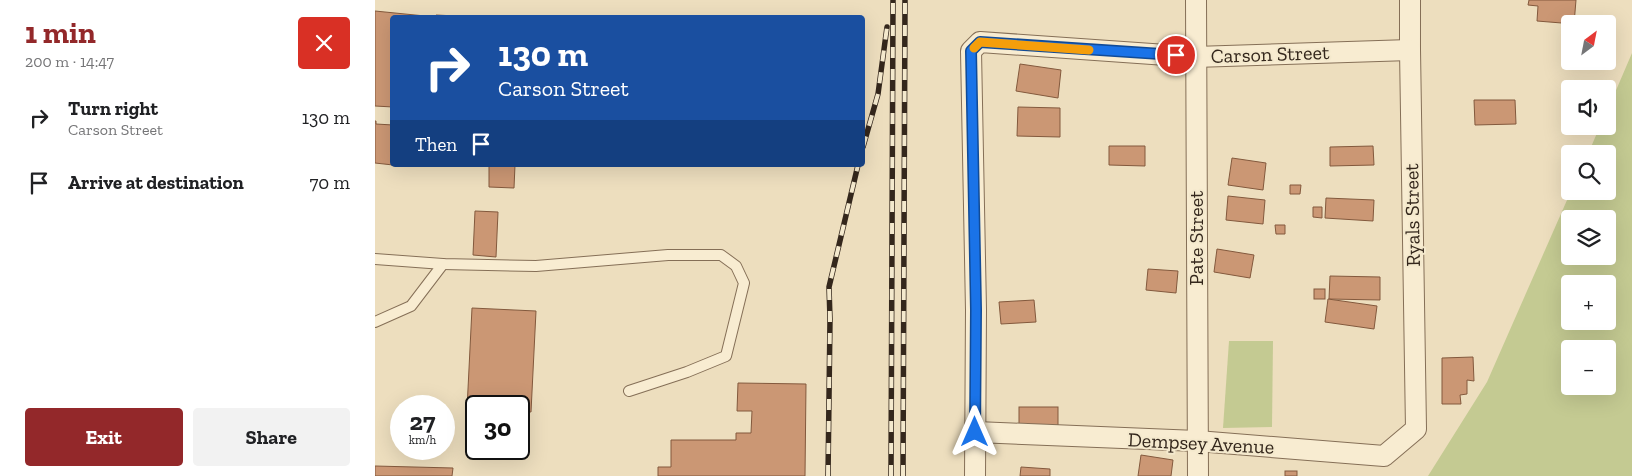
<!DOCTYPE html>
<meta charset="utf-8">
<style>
:root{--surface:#fff;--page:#f2f2f2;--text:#202124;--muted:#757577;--accent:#93282a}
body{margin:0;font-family:"Zilla Slab",serif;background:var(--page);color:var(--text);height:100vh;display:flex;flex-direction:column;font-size:19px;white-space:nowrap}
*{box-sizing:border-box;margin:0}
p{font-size:16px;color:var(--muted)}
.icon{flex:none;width:28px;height:28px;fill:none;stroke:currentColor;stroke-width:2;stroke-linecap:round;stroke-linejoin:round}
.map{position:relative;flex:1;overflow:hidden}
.sheet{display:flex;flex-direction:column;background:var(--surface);width:375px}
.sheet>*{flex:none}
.top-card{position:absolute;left:15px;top:15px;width:475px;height:152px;border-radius:5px;box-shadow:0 5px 20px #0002;background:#1a4fa0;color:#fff;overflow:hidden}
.needle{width:32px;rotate:32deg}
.tools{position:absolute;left:1186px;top:15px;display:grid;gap:10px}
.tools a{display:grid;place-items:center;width:55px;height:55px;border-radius:5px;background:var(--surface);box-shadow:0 5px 20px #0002;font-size:25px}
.speed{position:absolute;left:15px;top:395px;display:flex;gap:10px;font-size:25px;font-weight:700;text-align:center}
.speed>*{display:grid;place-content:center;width:65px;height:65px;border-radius:50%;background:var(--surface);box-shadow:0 5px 20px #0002;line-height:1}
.speed small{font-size:12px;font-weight:400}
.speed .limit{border:2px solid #111;border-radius:8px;background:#fff;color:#111}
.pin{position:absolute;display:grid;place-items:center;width:42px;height:42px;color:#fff;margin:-21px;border:2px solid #fff;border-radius:50%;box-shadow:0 1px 5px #0007}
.me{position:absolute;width:55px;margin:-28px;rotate:0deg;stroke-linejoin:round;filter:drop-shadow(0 0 4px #0008)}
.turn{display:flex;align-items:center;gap:18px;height:105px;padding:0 25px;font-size:22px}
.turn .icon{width:65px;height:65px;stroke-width:2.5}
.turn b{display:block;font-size:35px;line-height:42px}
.then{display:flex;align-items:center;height:48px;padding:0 25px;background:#0003;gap:10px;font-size:19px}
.round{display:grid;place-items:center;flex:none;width:52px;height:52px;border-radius:5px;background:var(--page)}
.headline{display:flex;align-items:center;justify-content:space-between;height:85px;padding:0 25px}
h1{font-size:30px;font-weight:800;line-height:38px;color:var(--accent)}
.button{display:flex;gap:10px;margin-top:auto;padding:10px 25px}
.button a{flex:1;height:58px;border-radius:5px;background:var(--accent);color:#fff;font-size:20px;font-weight:800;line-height:58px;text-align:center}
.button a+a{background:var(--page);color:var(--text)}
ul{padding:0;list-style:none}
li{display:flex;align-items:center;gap:15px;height:65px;padding:0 25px}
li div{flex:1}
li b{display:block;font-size:19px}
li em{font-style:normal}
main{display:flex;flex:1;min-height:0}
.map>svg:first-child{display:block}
</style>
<main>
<section class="sheet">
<div class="headline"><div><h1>1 min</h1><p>200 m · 14:47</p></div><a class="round" style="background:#d93025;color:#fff"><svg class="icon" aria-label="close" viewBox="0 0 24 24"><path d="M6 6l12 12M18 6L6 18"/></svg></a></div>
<ul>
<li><svg class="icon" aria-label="right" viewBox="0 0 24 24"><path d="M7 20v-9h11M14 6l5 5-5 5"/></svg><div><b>Turn right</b><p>Carson Street</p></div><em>130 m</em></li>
<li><svg class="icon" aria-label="arrive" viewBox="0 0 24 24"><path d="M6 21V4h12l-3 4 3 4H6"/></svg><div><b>Arrive at destination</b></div><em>70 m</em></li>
</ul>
<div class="button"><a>Exit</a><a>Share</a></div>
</section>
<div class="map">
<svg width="1257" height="476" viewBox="0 0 1257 476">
<rect width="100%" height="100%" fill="#eddebe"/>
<g fill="#c4ca92" fill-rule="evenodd">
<path d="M 1257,53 L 1257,476 L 1053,476 L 1112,382 L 1196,191 L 1232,191 L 1232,154 L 1213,154 L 1225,126 L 1232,126 L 1233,109 ZM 1195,219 L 1232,219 L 1232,256 L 1195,256 ZM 1195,284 L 1232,284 L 1232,321 L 1195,321 ZM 1195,349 L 1232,349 L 1232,386 L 1195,386 Z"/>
<polygon points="854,341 898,341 897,427 848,428"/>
</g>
<g fill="#cb9774" stroke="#83593d">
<polygon points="1154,0 1201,0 1199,24 1162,21 1163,6 1153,5"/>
<polygon points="0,11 60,17 61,15 81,16 81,18 18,18 18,107 0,106"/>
<polygon points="645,64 686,70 683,98 641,91"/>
<polygon points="1099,100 1140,100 1141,124 1100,125"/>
<polygon points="643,107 685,108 685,137 642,136"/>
<polygon points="0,121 1,121 1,124 18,125 18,165 0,163"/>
<polygon points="734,146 770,146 770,166 734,165"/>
<polygon points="998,146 999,165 955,166 955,147"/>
<polygon points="857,158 891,163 888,190 853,185"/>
<polygon points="114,165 140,165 139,188 114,187"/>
<polygon points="915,185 926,185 925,194 915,194"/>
<polygon points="853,196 890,200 888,224 851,220"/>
<polygon points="951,198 999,200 998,221 950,218"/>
<polygon points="938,207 947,207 947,218 938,217"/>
<polygon points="100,211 123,212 121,257 98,255"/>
<polygon points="900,225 910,225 910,234 901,234"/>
<polygon points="842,249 879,255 875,278 839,272"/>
<polygon points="773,269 803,271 801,293 771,290"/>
<polygon points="955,276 1005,277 1005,300 954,299"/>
<rect x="939" y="289" width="11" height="10"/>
<polygon points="953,299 1002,306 999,329 950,322"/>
<polygon points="659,300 661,322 626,324 624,302"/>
<polygon points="97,308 161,311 156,412 144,411 144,406 101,406 101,409 92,409"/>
<polygon points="1098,357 1099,381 1092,380 1092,394 1085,395 1086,404 1067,404 1067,358"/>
<polygon points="363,383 431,384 430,476 283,476 283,467 296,467 296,440 361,440 361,433 376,433 377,411 362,411"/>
<rect x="644" y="407" width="39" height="22"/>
<polygon points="766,455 798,460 796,476 763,476"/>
<polygon points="0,466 78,468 77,476 0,476"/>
<polygon points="646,467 675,469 675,476 645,476"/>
<rect x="910" y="471" width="12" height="5"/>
</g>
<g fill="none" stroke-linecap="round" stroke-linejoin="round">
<g stroke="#856f57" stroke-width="12">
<g id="lane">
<polyline points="0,259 68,264 161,266 293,255 346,255 361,266 369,283 351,356 312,372 254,391"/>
<polyline points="0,322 36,306 68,264"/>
</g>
</g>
<g stroke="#856f57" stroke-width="22">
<g id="street">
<polyline points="821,0 823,476"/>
<polyline points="601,432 822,441 1009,456 1041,429 1035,50 1035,0"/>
<polyline points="600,476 601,310 596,51 605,42 820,57 1035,50"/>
</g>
</g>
<use href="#lane" stroke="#f8ecd1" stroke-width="10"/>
<use href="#street" stroke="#f8ecd1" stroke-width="20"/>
<g stroke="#34271c" stroke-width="5.5">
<g id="rail">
<polyline points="488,147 503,94 512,27"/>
<polyline points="453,476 455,319 454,287 483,165"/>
<polyline points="516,476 518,0"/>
<polyline points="528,476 530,0"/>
</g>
</g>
<use href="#rail" stroke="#f4e9cd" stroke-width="4" stroke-dasharray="11" stroke-linecap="butt"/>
</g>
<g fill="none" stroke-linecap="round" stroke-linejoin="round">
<g stroke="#114b97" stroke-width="12">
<polyline id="route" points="600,432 601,310 596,51 605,42 801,55"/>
</g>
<use href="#route" stroke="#1a73e8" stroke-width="9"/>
<polyline stroke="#f59e0b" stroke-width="9" points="599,48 605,42 714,50"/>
</g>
<g text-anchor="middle" stroke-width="4" stroke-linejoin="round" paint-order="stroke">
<g font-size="20" fill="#34271c" stroke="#f4e9cd">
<text transform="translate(895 54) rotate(-2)" y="7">Carson Street</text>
<text transform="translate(1037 215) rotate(-91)" y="7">Ryals Street</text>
<text transform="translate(821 238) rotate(-90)" y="7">Pate Street</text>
<text transform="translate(826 443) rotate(3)" y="7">Dempsey Avenue</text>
</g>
</g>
</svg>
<div class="tools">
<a><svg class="needle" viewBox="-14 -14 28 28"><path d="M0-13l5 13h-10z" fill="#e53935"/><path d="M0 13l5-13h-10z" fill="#757577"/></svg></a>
<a><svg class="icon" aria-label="sound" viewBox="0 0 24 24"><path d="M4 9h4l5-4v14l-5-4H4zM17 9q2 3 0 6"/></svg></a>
<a><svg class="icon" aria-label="search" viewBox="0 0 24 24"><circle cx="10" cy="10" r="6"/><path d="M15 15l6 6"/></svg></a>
<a><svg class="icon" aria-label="layers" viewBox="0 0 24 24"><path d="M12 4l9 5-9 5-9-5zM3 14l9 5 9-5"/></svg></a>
<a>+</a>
<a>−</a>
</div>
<div class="speed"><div>27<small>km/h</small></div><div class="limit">30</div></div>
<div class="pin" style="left:801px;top:55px;background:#d93025"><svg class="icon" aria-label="arrive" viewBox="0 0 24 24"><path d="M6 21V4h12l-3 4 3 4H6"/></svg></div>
<svg class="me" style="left:600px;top:432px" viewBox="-20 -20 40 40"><path d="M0-17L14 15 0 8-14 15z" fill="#1a73e8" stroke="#fff" stroke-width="4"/></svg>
<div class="top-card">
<div class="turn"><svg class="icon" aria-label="right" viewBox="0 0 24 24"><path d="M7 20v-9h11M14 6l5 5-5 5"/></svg><div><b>130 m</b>Carson Street</div></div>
<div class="then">Then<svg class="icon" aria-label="arrive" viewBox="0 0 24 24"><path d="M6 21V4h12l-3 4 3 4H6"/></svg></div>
</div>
</div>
</main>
